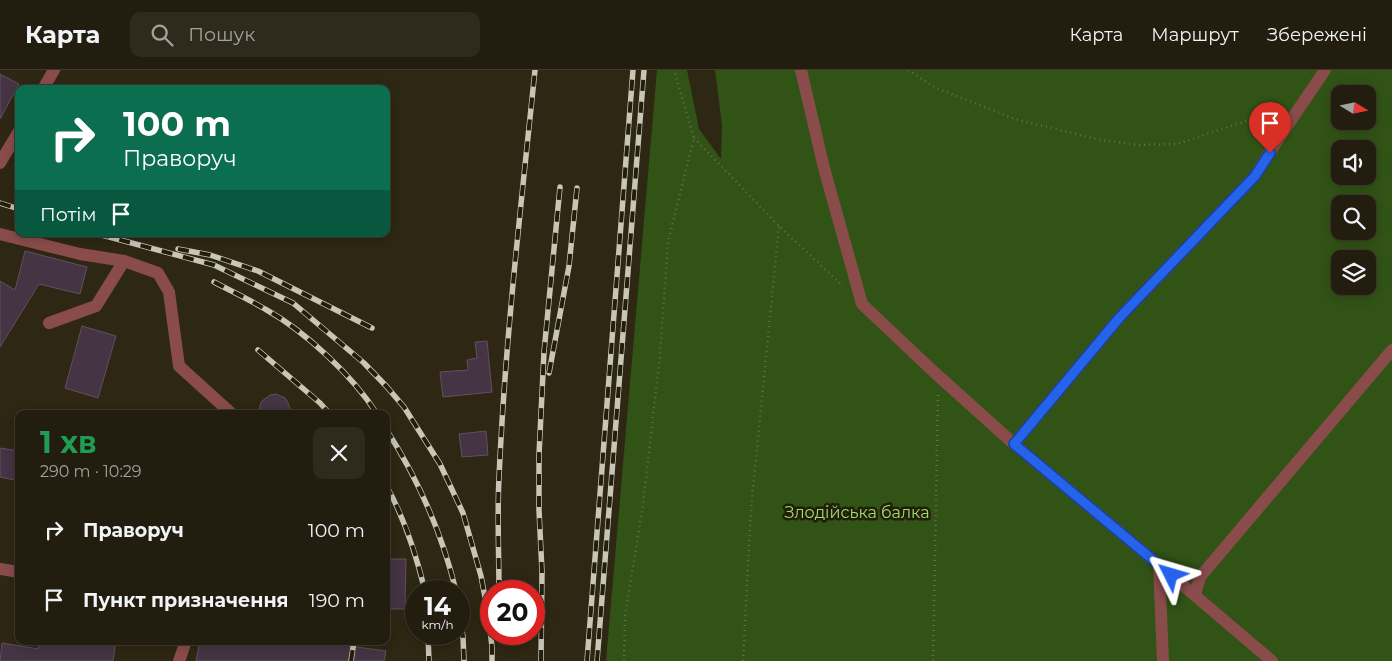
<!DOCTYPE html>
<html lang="uk">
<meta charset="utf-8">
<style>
:root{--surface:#221d0e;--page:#2e2a1c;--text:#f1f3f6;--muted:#a2a29e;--line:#3f3b2e}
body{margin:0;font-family:Montserrat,sans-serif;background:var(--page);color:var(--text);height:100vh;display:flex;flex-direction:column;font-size:19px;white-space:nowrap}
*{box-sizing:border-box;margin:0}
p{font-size:16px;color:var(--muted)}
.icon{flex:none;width:28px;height:28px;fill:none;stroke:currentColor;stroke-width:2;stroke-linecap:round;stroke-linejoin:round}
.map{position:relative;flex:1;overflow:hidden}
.panel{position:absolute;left:15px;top:340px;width:375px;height:235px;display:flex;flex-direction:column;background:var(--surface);border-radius:10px;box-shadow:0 2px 12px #0003,0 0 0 1px var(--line)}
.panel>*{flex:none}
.banner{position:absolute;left:15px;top:15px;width:375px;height:152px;border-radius:10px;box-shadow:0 2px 12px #0003,0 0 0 1px var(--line);background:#0b6e4f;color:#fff;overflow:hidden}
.needle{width:32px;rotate:100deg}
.buttons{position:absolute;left:1331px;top:15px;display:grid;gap:10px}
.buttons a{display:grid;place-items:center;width:45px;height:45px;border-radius:10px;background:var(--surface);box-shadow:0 2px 12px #0003,0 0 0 1px var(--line);font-size:25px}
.speed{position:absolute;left:405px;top:510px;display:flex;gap:10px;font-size:25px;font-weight:700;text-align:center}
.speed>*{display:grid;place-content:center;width:65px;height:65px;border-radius:50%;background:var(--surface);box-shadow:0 2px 12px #0003,0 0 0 1px var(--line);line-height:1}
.speed small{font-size:12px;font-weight:400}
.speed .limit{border:8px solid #d22;background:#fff;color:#111}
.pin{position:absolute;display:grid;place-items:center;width:42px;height:42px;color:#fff;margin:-51px -21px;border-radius:50% 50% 50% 0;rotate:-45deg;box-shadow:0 0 5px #0007}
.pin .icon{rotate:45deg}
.me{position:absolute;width:55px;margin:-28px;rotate:310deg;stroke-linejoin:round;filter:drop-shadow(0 0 4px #0008)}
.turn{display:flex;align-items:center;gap:18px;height:105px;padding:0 25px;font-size:22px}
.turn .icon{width:65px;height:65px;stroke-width:2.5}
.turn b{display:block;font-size:35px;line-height:42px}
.then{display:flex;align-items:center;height:48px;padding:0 25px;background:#0003;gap:10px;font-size:19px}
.round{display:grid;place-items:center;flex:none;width:52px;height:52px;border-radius:10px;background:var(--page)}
.head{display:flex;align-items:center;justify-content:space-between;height:85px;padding:0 25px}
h1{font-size:30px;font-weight:700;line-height:38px;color:#1e9e55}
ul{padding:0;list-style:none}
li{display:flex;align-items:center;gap:15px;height:70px;padding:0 25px}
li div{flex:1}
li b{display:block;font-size:19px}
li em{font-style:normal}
header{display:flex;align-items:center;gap:30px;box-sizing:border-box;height:70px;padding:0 25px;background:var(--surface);border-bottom:1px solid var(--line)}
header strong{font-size:24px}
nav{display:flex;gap:28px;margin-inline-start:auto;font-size:18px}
.search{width:350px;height:45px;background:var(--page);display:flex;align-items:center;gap:12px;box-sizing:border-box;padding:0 18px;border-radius:10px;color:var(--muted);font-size:19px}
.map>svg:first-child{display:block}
</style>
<header>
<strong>Карта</strong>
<div class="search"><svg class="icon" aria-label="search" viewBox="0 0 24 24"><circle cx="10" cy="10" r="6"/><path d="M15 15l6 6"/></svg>Пошук</div>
<nav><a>Карта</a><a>Маршрут</a><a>Збережені</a></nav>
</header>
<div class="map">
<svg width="1392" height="591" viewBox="0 0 1392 591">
<rect width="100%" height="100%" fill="#2d2713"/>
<path fill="#315316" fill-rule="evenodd" d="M 657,0 L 687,0 L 699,59 L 721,89 L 722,55 L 715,0 L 1392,0 L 1392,591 L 606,591 ZM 1340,24 L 1368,24 L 1368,51 L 1340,51 ZM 1340,79 L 1368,79 L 1368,106 L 1340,106 ZM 1340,134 L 1368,134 L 1368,161 L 1340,161 ZM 1340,189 L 1368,189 L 1368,216 L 1340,216 Z"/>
<g fill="#443444" stroke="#615061">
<polygon points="0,4 19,14 0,49"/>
<polygon points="25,181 87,197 80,224 39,214 0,277 0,211 15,220"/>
<polygon points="82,256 116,266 98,328 65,318"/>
<polygon points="487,271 492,322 443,327 440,302 468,300 467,290 477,288 475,272"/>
<polygon points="276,324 285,328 288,333 292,344 259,344 260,335 262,331 270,325"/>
<polygon points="486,361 488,385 462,387 459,364"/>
<polygon points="0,378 19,381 19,411 0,407"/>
<polygon points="386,489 406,489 405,539 386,539"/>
<polygon points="39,571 116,571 113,591 0,591 2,573 38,579"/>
<polygon points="200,571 350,571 349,576 386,581 384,591 196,591"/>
</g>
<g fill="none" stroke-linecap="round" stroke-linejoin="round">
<g stroke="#6e6957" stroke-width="2.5" stroke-dasharray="1 4" stroke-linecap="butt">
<polyline points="908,0 936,18 1015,49 1096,69 1138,75 1177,74 1243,52 1264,43 1278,49"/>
<polyline points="694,68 779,156 843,216"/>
<polyline points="624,591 625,546 643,435 660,284 668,172 694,68 674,0"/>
<polyline points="743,591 751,439 779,156"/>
<polyline points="933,591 938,323"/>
</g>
<g stroke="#894c4b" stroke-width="12">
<polyline points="801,0 824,98 862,234 934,302 1014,374 1159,495 1163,591"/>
<polyline points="43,19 54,0"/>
<polyline points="0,93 19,61"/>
<polyline points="0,164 80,184 124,191 158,203 169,222 179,296 232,344"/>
<polyline points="49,253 96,236 124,191"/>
<polyline points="1014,374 1120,247 1255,106 1277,71 1325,0"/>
<polyline points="1159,495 1272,591"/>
<polyline points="0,499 19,502"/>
<polyline points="1195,525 1200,507 1392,280"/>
<polyline points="179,591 186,571"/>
</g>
<g stroke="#c9c5b7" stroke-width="5.5">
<g id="rail">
<polyline points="0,133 19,139"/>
<polyline points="98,164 214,195 293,233 364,293 387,317 404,337 440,394 463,443 481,506 488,543 492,577 492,591"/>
<polyline points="178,179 210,185 258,201 372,258"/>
<path d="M 214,212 C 231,221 248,229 265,239 C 305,261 353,306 377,344"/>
<polyline points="258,280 320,333 330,344"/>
<polyline points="549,303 569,196 577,118"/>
<path d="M 386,359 C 418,409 442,463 456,521"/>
<path d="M 386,415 C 405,449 416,484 425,521"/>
<path d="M 499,521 C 499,483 497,445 499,408 C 505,271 521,136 535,0"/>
<polyline points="459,535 463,567 464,591"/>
<polyline points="428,564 429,591"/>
<polyline points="351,591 354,571"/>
<polyline points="541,591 542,502 539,440 539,385 544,282 560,117"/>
<polyline points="587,591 633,0"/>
<polyline points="597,591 644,0"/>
</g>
</g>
<use href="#rail" stroke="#231e0a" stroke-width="4" stroke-dasharray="11" stroke-linecap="butt"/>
</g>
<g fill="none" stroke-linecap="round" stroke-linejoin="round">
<g stroke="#184099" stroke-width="12">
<polyline id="route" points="1171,505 1014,374 1120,247 1255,106 1270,83"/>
</g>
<use href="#route" stroke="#2563eb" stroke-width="9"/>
</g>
<g text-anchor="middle" stroke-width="5" stroke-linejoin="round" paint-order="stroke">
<g font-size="16" fill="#9ede71" stroke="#231e0a">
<text x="857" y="448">Злодійська балка</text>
</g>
</g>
</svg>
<div class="buttons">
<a><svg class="needle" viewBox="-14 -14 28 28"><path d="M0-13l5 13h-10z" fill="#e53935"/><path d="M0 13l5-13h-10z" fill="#a2a29e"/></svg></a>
<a><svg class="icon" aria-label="sound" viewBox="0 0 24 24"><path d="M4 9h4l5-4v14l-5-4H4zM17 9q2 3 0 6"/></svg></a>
<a><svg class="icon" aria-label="search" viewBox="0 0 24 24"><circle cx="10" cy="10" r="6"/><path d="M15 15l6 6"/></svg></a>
<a><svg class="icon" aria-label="layers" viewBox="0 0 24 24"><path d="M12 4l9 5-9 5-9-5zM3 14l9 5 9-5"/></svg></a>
</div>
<div class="speed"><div>14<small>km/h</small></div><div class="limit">20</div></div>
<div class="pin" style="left:1270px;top:83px;background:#d93025"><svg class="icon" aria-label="arrive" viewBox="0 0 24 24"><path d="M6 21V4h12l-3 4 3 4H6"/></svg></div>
<svg class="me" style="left:1171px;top:505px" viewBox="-20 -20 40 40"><path d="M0-17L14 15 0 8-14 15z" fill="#2563eb" stroke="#fff" stroke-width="4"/></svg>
<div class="banner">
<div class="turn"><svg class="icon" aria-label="right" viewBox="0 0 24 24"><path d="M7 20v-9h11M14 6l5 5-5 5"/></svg><div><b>100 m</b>Праворуч</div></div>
<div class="then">Потім<svg class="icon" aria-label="arrive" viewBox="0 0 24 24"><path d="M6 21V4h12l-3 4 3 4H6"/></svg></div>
</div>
<section class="panel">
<div class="head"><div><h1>1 хв</h1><p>290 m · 10:29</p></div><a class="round"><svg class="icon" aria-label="close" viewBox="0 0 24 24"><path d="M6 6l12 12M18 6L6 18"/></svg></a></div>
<ul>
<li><svg class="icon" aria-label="right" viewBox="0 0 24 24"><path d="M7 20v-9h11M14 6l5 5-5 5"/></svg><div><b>Праворуч</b></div><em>100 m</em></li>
<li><svg class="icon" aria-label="arrive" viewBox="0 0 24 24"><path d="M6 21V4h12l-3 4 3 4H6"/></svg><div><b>Пункт призначення</b></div><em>190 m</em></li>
</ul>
</section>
</div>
